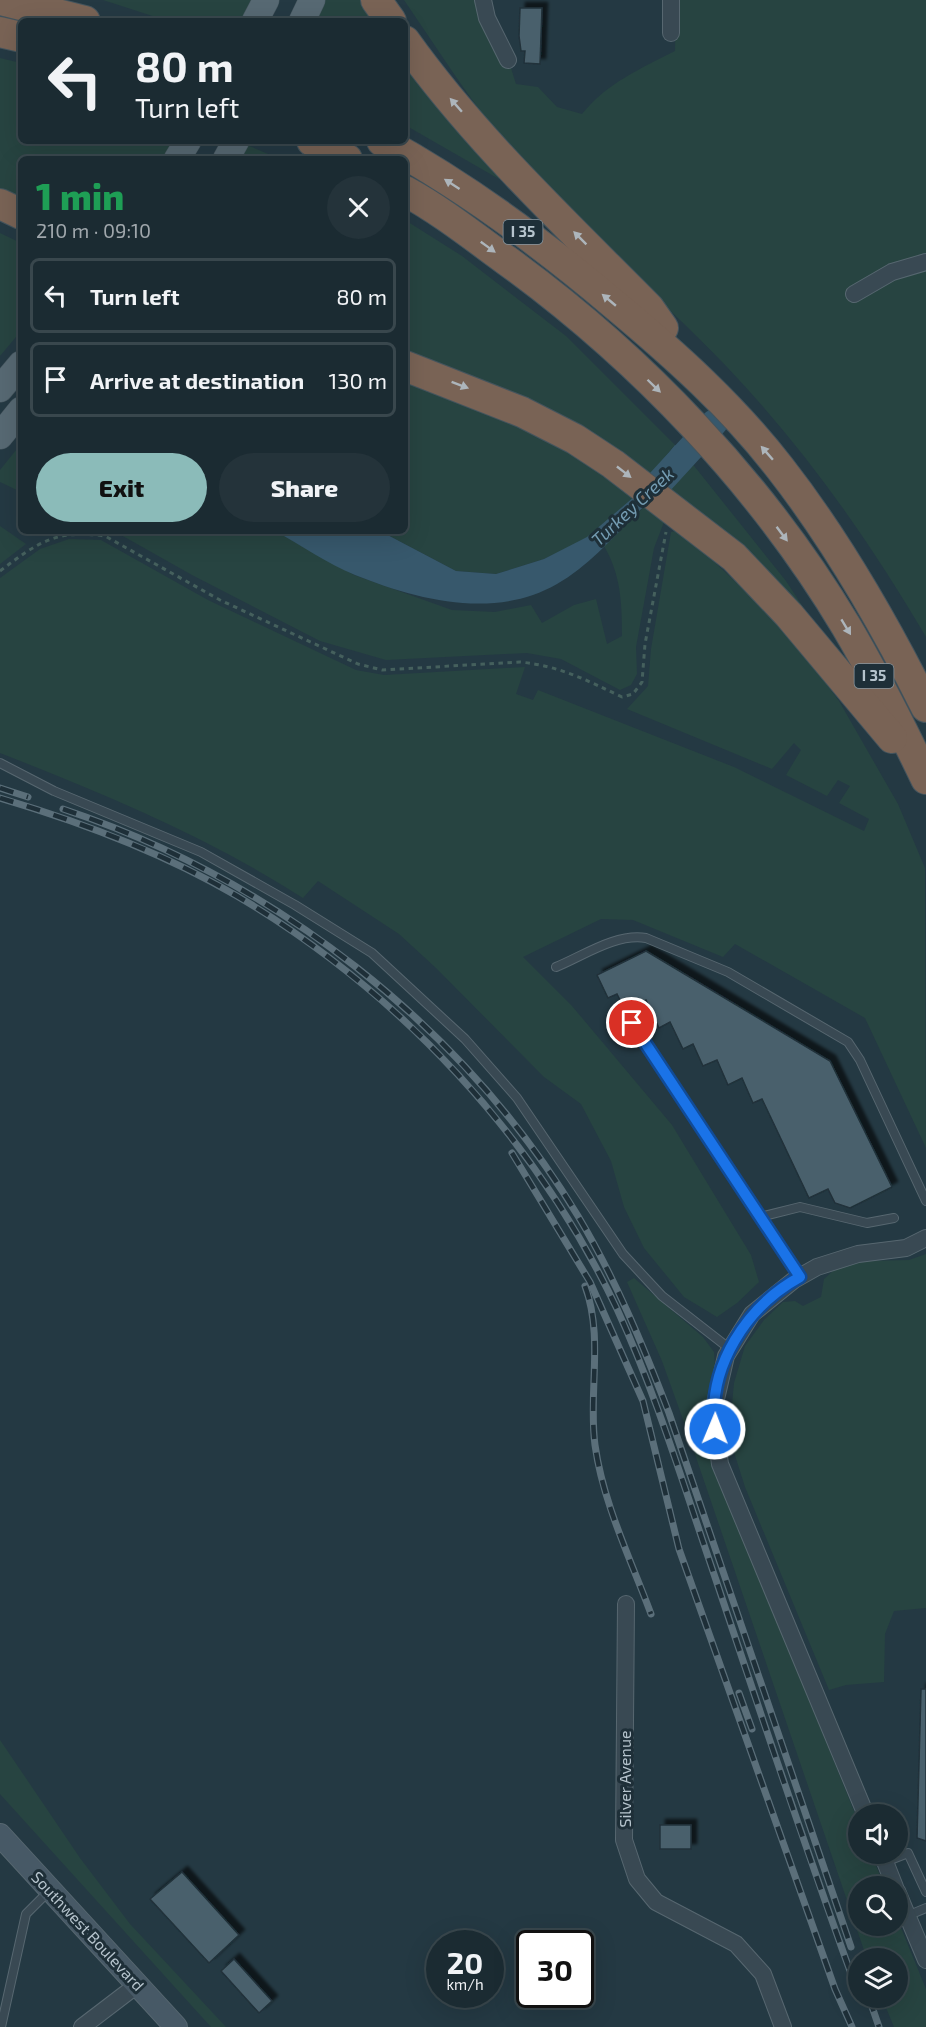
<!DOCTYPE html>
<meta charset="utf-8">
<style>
:root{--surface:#1b2b32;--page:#24333a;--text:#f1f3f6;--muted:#a0a7ac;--line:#39474d;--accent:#8bbbb9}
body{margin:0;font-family:"Exo 2",sans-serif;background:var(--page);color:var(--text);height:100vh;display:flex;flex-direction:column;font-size:22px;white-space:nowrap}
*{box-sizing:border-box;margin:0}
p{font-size:20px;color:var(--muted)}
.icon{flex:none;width:33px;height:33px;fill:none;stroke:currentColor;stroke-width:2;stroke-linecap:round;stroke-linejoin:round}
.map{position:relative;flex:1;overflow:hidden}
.drawer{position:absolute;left:18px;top:156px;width:390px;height:378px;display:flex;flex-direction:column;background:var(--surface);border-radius:9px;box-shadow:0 6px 24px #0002,0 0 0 2px var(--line)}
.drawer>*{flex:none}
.guide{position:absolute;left:18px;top:18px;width:390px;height:126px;border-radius:9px;box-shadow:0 6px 24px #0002,0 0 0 2px var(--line);background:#1b2b32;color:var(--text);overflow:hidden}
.fabs{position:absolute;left:848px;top:1804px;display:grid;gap:12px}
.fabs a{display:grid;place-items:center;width:60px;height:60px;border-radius:50%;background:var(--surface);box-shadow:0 6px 24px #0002,0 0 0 2px var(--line);font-size:30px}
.speed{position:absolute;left:426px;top:1930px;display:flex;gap:12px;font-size:30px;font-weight:700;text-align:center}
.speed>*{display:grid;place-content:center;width:78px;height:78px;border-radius:50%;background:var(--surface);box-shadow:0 6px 24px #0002,0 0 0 2px var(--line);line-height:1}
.speed small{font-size:15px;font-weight:400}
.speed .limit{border:3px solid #111;border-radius:9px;background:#fff;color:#111}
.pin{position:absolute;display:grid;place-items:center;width:51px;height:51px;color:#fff;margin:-26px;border:3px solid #fff;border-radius:50%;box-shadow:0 2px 6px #0007}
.me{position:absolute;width:66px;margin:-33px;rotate:1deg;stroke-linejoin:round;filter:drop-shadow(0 0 4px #0008)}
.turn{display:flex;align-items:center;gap:21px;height:126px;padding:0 18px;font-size:27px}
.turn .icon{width:78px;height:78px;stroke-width:2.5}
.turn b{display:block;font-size:42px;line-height:51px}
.round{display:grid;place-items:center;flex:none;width:63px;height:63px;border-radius:32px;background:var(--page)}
.head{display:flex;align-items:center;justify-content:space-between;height:102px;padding:0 18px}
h1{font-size:36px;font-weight:800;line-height:45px;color:#1e9e55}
.button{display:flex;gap:12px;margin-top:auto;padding:12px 18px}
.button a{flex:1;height:69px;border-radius:36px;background:var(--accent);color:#111;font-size:24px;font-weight:800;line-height:69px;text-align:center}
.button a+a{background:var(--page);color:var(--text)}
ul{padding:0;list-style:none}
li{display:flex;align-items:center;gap:18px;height:75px;margin:0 12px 9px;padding:0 6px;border:3px solid var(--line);border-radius:9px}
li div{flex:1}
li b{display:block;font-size:22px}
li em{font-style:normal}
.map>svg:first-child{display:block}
</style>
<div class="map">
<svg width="926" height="2027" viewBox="0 0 926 2027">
<defs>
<filter id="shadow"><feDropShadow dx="5.5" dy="-5.5" stdDeviation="1.5" flood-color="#0009"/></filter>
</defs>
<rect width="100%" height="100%" fill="#243943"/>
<g fill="#274441">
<polygon points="103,0 254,0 243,21 168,21"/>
<polygon points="323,0 365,0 380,21 312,21"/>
<path d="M 404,0 L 475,0 C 481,21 490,58 511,68 L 516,84 L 538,87 L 557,107 L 582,114 C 607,83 640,69 675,51 L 676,0 L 926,0 L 926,637 C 869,540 805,449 727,367 C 657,294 578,229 512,151 C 472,104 439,51 404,0 Z"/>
<polygon points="0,58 21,63 21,141 179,141 166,159 21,159 21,205 0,196"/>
<polygon points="405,58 503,174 499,179 405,125"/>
<polygon points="247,145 280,159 239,159"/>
<polygon points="405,220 462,256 566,336 675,445 648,477 405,358"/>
<polygon points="0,233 21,243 21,331 0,356"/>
<polygon points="405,381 514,423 566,448 635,496 587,538 544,559 496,574 456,571 380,531 405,531"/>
<polygon points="21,444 21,492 0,482 0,470"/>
<polygon points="691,462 786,581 824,639 665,488"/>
<path d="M 649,502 L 666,517 L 654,548 L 636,647 L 637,674 L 631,685 L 620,690 L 561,659 L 527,653 L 386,660 L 320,641 L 192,575 L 114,531 L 275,531 L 354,575 L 452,610 L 495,612 L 531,605 L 542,623 L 574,605 L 596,599 L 607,644 L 622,636 C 622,603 621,575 604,546 Z"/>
<polygon points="0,526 26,544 0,564"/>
<path d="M 680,530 L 766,610 L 800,648 L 839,701 L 898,804 L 925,868 L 926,1148 L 865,1018 L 735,944 L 723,957 L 633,920 L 601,919 L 523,957 L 572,1006 L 672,1125 L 751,1255 L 759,1282 L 737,1303 L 717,1317 L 684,1297 L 644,1248 L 624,1207 L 611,1161 L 581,1104 L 544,1077 L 436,968 L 399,934 L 318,881 L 303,898 C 208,837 105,794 0,753 L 0,578 L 40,549 L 69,539 L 101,540 L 208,600 L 356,670 L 384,675 L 525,667 L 516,694 L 533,700 L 538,690 L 734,767 L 864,831 L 869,819 L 839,803 L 850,786 L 838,780 L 827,796 L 786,775 L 801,750 L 794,743 L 772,769 L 627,709 L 648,686 L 651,649 L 671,532 Z"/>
<polygon points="926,1254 926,1608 894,1611 885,1634 884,1682 846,1685 829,1690 745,1487 732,1446 731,1415 734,1383 745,1346 764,1320 783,1302 795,1301 803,1306 821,1297 824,1279 835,1269 864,1261 909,1260"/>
<polygon points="634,1278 703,1337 714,1352 715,1370 709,1414 787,1645 858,1821 858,1854 871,1854 885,1887 858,1887 858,1926 897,1926 897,1918 926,1989 926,2027 894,2027 882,1998 897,1998 897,1959 867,1959 686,1428 662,1361 627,1282"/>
<polygon points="0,1740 80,1858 130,1924 226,2027 211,2027 0,1794"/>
</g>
<path fill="#37586c" d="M 675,445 L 691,462 C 673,481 653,497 635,515 C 611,540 587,567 557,584 C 494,620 418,600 355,575 C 328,564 301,545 275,531 L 380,531 L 456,571 L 496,574 L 544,559 L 587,537 L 635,496 Z"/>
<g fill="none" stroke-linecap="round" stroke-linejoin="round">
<polyline stroke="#37586c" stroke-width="27" points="660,482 714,423"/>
</g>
<g fill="#4a616c" stroke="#20313a" stroke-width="1.5" filter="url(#shadow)">
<polygon points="520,8 542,8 540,64 524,63 525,51 521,51 519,36"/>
<polygon points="646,951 830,1061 892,1187 850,1208 835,1203 828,1189 809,1198 762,1099 753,1103 742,1078 728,1085 717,1060 703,1066 693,1044 683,1049 670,1022 659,1028 646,1000 625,1010 617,994 608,998 597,975"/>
<polygon points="921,1689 926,1689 926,1841 917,1838"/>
<rect x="660" y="1825" width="31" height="24"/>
<polygon points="182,1872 239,1935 209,1963 150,1899"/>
<polygon points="234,1959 272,2001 259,2013 221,1971"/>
</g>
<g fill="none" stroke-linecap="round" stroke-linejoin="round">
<g stroke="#576770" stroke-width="10">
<g id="lane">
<polyline points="0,763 54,791 201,852 295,905 372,953 465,1039 517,1098 623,1254 662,1296 730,1349"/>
<path d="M 556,967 C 583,956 616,933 646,938 L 728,972 L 848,1042 L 860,1060 L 926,1201"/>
<polyline points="632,1023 800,1277"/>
<polyline points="760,1217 800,1207 867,1223 894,1218"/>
<polyline points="885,1862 908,1853 926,1892"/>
<polyline points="907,1916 926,1908"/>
<polyline points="1,2027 26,1914 50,1890"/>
</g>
</g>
<g stroke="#576770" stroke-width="18">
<g id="street">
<polyline points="483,0 487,18 508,60"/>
<polyline points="671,33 671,0"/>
<polyline points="854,294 892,272 926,262"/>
<polyline points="626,1604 624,1840 637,1879 656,1902 736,1944 763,1974 783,2027"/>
<polyline points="866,1815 720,1464 713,1412 726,1356 752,1314 794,1280 817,1267 858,1254 906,1248 926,1238"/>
<polyline points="882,1854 895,1887"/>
<polyline points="897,1891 926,1960"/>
<polyline points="82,2027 137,1985"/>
</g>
</g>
<g stroke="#576770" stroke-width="24">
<polyline id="secondary" points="0,1835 176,2027"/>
</g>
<g stroke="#46565f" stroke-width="27">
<g id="primary">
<polyline points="255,21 266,0"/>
<polyline points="302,21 312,0"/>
<polyline points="177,159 188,141"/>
<polyline points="226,159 236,141"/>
<polyline points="0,389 21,364"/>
<polyline points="0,436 21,410"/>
</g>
</g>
<g stroke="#44545d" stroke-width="32">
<g id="highway">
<polyline points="1,0 85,21"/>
<polyline points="376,0 391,21"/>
<polyline points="0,32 21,37"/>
<path d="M 405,41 C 475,139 565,223 649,308 L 663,328"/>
<polyline points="312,141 347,159"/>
<path d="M 382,141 C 466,187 543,244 615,305 C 675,355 732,406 780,468 C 837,541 885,625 926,707"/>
<path d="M 405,191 C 440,210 473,236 506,260 C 640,357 761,484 846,626 C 875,675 901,727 926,779"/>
<polyline points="0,204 21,214"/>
<polyline points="405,366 522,412 575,439 613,464 734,557 789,615 892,738"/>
</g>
</g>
<path stroke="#45605d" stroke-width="3" stroke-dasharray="4.5 4.5" stroke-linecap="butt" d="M 0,571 C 37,543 56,529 105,536 L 220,600 L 358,664 L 382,670 L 520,662 C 560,666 586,680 622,697 L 633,694 L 642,682 L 645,644 L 666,532"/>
<use href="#lane" stroke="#394953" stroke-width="8"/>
<use href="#street" stroke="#394953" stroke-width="16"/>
<use href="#secondary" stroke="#475966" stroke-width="22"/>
<use href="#primary" stroke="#576973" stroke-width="26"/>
<use href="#highway" stroke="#796355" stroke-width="30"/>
<g stroke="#5b6f7a" stroke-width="7">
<g id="rail">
<polyline points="0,788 28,797"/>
<path d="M 0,798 C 81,822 164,853 237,896 C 400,992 536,1138 617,1309 C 657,1396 685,1490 716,1580 C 762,1718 808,1856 858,1993"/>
<path d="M 63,809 C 273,879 463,1025 578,1216 C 615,1278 643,1345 669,1413 L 851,1947"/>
<polyline points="512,1153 590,1282 643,1401 679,1549 835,1989 852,2027"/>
<path d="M 585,1286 C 604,1337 588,1393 595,1445 C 603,1503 631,1560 651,1614"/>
<polyline points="739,1693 752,1729"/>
<polyline points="869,1998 879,2027"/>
</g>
</g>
<use href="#rail" stroke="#1e2f38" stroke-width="4.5" stroke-dasharray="14" stroke-linecap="butt"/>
</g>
<defs><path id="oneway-solid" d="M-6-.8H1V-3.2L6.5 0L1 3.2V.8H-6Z" transform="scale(1.5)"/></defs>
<g fill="#adb5bb">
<use href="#oneway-solid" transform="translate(456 105) rotate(-131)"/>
<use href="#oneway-solid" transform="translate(452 184) rotate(-147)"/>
<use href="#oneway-solid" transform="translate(580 238) rotate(-135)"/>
<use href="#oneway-solid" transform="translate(488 247) rotate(36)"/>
<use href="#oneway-solid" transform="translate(609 300) rotate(-140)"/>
<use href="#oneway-solid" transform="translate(460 385) rotate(21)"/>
<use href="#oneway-solid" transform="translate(654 386) rotate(44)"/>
<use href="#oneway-solid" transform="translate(767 453) rotate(-131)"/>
<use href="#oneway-solid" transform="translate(624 472) rotate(38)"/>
<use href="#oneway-solid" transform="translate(782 534) rotate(53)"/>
<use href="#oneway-solid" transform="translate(846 627) rotate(59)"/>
</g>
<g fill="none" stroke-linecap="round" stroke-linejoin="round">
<g stroke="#114b97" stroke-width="15">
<path id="route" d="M 632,1023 L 800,1277 C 747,1306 707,1367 715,1429"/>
</g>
<use href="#route" stroke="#1a73e8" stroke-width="10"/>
</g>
<g text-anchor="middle" stroke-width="6" stroke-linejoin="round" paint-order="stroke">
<g fill="#1e2f38" stroke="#8897a0" stroke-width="1.5">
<rect x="503.5" y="220" width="39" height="24" rx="4.5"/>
<rect x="854.5" y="664" width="39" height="24" rx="4.5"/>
</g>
<g font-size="15" font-weight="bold" fill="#b6c4cd">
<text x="523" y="237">I 35</text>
<text x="874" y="681">I 35</text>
</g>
<g font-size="16" fill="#b6c4cd" stroke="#1e2f38">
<text transform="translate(625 1779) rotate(-90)" y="6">Silver Avenue</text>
<text transform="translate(88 1931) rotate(47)" y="6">Southwest Boulevard</text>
</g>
<g font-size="18" font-style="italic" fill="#749cb2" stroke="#1e2f38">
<text transform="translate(633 507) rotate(-43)" y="6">Turkey Creek</text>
</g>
</g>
</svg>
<div class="fabs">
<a><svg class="icon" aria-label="sound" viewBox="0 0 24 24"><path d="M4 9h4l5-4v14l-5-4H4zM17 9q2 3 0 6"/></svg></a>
<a><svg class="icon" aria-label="search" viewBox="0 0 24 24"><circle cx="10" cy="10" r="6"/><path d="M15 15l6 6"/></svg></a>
<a><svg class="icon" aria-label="layers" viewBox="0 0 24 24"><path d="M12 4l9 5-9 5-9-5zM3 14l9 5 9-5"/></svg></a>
</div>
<div class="speed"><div>20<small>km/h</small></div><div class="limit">30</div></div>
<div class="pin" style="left:632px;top:1023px;background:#d93025"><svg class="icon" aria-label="arrive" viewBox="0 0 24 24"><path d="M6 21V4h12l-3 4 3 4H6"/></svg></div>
<svg class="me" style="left:715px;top:1429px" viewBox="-20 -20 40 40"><circle r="17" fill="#1a73e8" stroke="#fff" stroke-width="3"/><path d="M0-11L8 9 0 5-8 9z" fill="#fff"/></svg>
<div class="guide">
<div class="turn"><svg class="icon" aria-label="left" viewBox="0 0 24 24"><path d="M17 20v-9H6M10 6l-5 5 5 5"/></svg><div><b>80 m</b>Turn left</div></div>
</div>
<section class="drawer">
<div class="head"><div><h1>1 min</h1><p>210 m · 09:10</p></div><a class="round"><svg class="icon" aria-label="close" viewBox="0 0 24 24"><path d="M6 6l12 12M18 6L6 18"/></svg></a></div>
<ul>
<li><svg class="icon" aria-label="left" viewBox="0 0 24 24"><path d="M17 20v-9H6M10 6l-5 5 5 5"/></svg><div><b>Turn left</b></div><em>80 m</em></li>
<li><svg class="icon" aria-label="arrive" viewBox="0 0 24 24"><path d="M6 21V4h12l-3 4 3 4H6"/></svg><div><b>Arrive at destination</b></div><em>130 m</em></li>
</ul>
<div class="button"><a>Exit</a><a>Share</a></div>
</section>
</div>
